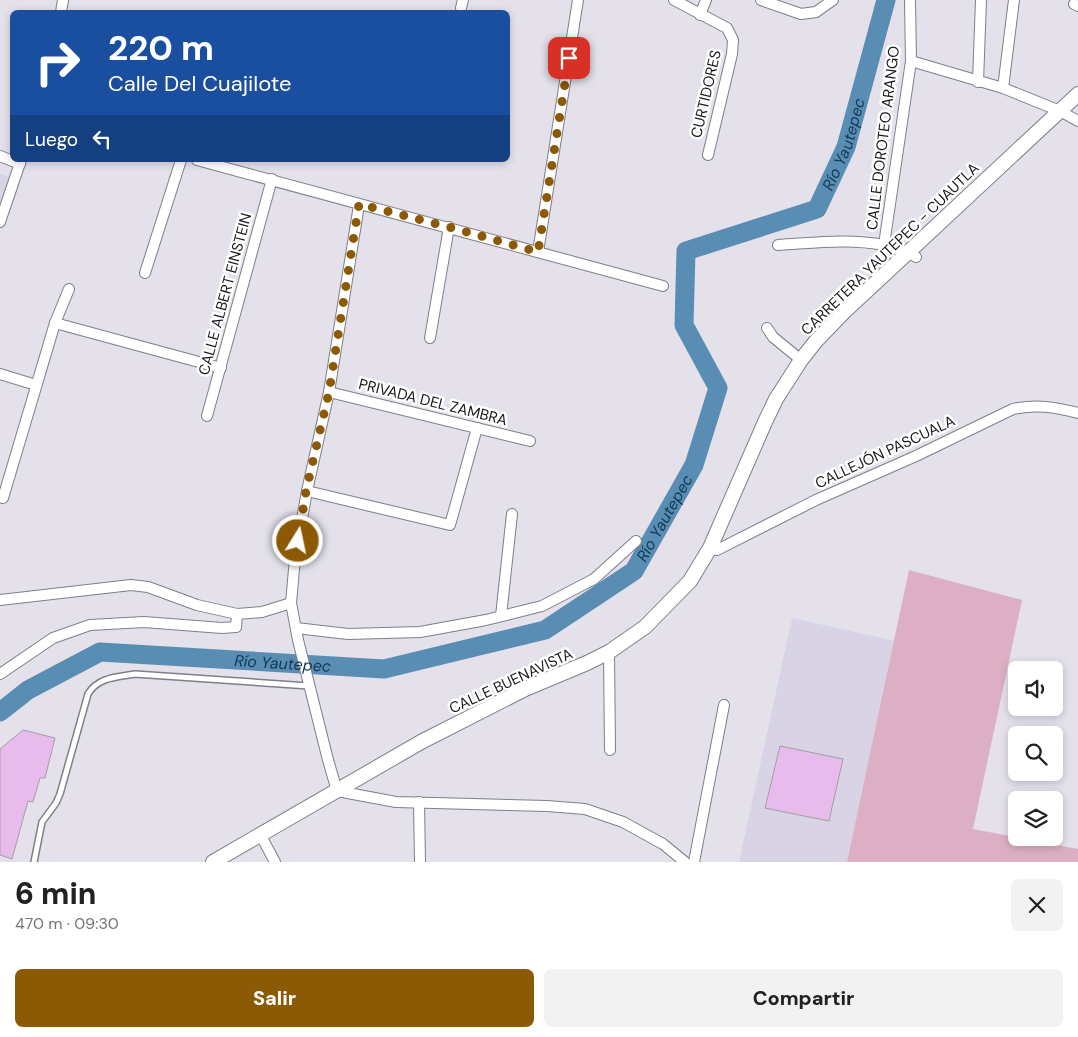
<!DOCTYPE html>
<html lang="es">
<meta charset="utf-8">
<style>
:root{--surface:#fff;--page:#f2f2f2;--text:#222;--muted:#767676;--accent:#8c5905}
body{margin:0;font-family:"DM Sans",sans-serif;background:var(--page);color:var(--text);height:100vh;display:flex;flex-direction:column;font-size:19px;white-space:nowrap}
*{box-sizing:border-box;margin:0}
p{font-size:16px;color:var(--muted)}
.icon{flex:none;width:28px;height:28px;fill:none;stroke:currentColor;stroke-width:2;stroke-linecap:round;stroke-linejoin:round}
.map{position:relative;height:862px;overflow:hidden}
.details{display:flex;flex-direction:column;background:var(--surface);flex:1}
.details>*{flex:none}
.guide{position:absolute;left:10px;top:10px;width:500px;height:152px;border-radius:8px;box-shadow:0 2px 8px #0003;background:#1a4fa0;color:#fff;overflow:hidden}
.buttons{position:absolute;left:1008px;top:661px;display:grid;gap:10px}
.buttons a{display:grid;place-items:center;width:55px;height:55px;border-radius:8px;background:var(--surface);box-shadow:0 2px 8px #0003;font-size:25px}
.pin{position:absolute;display:grid;place-items:center;width:42px;height:42px;color:#fff;margin:-21px;border-radius:10px;box-shadow:0 2px 8px #0006}
.me{position:absolute;width:55px;margin:-28px;rotate:10deg;stroke-linejoin:round;filter:drop-shadow(0 0 4px #0008)}
.turn{display:flex;align-items:center;gap:18px;height:105px;padding:0 15px;font-size:22px}
.turn .icon{width:65px;height:65px;stroke-width:2.5}
.turn b{display:block;font-size:35px;line-height:42px}
.then{display:flex;align-items:center;height:48px;padding:0 15px;background:#0003;gap:10px;font-size:19px}
.round{display:grid;place-items:center;flex:none;width:52px;height:52px;border-radius:8px;background:var(--page)}
.head{display:flex;align-items:center;justify-content:space-between;height:85px;padding:0 15px}
h1{font-size:30px;font-weight:800;line-height:38px}
.primary-button{display:flex;gap:10px;margin-top:auto;padding:10px 15px}
.primary-button a{flex:1;height:58px;border-radius:8px;background:var(--accent);color:#fff;font-size:20px;font-weight:800;line-height:58px;text-align:center}
.primary-button a+a{background:var(--page);color:var(--text)}
.map>svg:first-child{display:block}
</style>
<div class="map">
<svg width="1078" height="862" viewBox="0 0 1078 862">
<rect width="100%" height="100%" fill="#e4e1eb"/>
<g fill="#d8d4e5">
<polygon points="0,174 11,177 0,210"/>
<polygon points="792,618 895,641 847,862 739,862"/>
</g>
<polygon fill="#ddafc4" points="909,570 1022,600 973,829 1078,849 1078,862 847,862"/>
<g fill="none" stroke-linecap="round" stroke-linejoin="round">
<path stroke="#598db3" stroke-width="19" id="s1" d="M 0,712 L 28,690 L 100,652 L 384,669 L 545,630 L 634,571 L 694,465 L 718,388 L 684,325 L 686,251 L 817,209 L 846,147 L 886,0"/>
</g>
<g fill="#e7bbec" stroke="#a49da5">
<polygon points="23,730 55,738 45,778 40,778 33,802 28,801 12,859 0,855 0,749"/>
<polygon points="780,746 843,759 829,821 765,808"/>
</g>
<g fill="none" stroke-linecap="round" stroke-linejoin="round">
<g stroke="#807e87" stroke-width="8">
<path id="lane" d="M 34,862 L 42,822 L 56,803 L 60,794 L 88,694 C 98,677 117,677 135,674 L 309,686"/>
</g>
<g stroke="#807e87" stroke-width="12">
<g id="street">
<polyline points="674,0 727,28 733,40 732,54 708,155"/>
<polyline points="761,0 801,14 816,12 833,0"/>
<polyline points="910,0 911,61 884,245 908,252 916,257"/>
<polyline points="1074,4 1078,6"/>
<polyline points="461,8 463,0"/>
<polyline points="61,12 63,0"/>
<polyline points="700,15 706,0"/>
<polyline points="911,61 1003,88 1060,111 1078,121"/>
<polyline points="978,82 981,0"/>
<polyline points="1003,88 1014,0"/>
<polyline points="0,156 20,164"/>
<polyline points="197,160 663,286"/>
<polyline points="359,205 329,392 307,491 295,558 291,603 298,640 328,760 337,791 396,802 547,806 585,809 623,822 663,844 685,862"/>
<polyline points="0,222 21,160"/>
<path d="M 778,245 C 813,243 849,238 884,245"/>
<polyline points="538,252 578,0"/>
<polyline points="145,273 181,160"/>
<polyline points="55,323 221,368"/>
<polyline points="767,328 773,337 801,360"/>
<polyline points="430,338 449,227"/>
<polyline points="0,374 36,385"/>
<polyline points="329,392 530,441"/>
<polyline points="207,416 272,179"/>
<polyline points="307,491 450,525 477,428"/>
<polyline points="0,497 3,498 55,323 69,289"/>
<path d="M 710,548 L 717,550 L 816,500 L 916,456 L 1013,409 C 1037,404 1054,407 1078,413"/>
<polyline points="0,600 131,585 148,587 197,605 237,614 262,612 291,603"/>
<polyline points="501,616 512,514"/>
<polyline points="296,628 348,634 420,632 486,620 542,606 594,579 636,541"/>
<polyline points="609,652 610,750"/>
<polyline points="0,674 53,638 90,625 144,622 222,628 236,627 237,614"/>
<polyline points="419,802 420,862"/>
<polyline points="260,834 275,862"/>
<polyline points="694,862 724,705"/>
</g>
</g>
<g stroke="#807e87" stroke-width="16">
<polyline id="secondary" points="213,862 421,742 525,689 587,663 609,652 645,627 690,581 710,548 765,422 776,399 801,360 816,341 844,312 1078,94"/>
</g>
<use href="#lane" stroke="#fff" stroke-width="5"/>
<use href="#street" stroke="#fff" stroke-width="10"/>
<use href="#secondary" stroke="#fff" stroke-width="14"/>
</g>
<g fill="none" stroke-linecap="round" stroke-linejoin="round">
<polyline stroke="#8c5905" stroke-width="9" stroke-dasharray="0 16.2" points="298,541 306,491 329,392 359,204 449,227 538,252 569,58"/>
</g>
<g text-anchor="middle" stroke-width="5" stroke-linejoin="round" paint-order="stroke">
<g font-size="15" fill="#18181b" stroke="#fff">
<text transform="translate(706 94) rotate(-77)" y="5">CURTIDORES</text>
<text transform="translate(883 138) rotate(-83)" y="5">CALLE DOROTEO ARANGO</text>
<text transform="translate(890 249) rotate(-44)" y="5">CARRETERA YAUTEPEC - CUAUTLA</text>
<text transform="translate(225 294) rotate(-75)" y="5">CALLE ALBERT EINSTEIN</text>
<text transform="translate(433 402) rotate(14)" y="5">PRIVADA DEL ZAMBRA</text>
<text transform="translate(885 452) rotate(-25)" y="5">CALLEJÓN PASCUALA</text>
<text transform="translate(511 681) rotate(-25)" y="5">CALLE BUENAVISTA</text>
</g>
<g font-size="16" font-style="italic" fill="#103a55" stroke="#fff">
<text dy="6" stroke="none"><textPath href="#s1" startOffset="1230">Río Yautepec</textPath></text>
<text dy="6" stroke="none"><textPath href="#s1" startOffset="735">Río Yautepec</textPath></text>
<text dy="6" stroke="none"><textPath href="#s1" startOffset="300">Río Yautepec</textPath></text>
</g>
</g>
</svg>
<div class="buttons">
<a><svg class="icon" aria-label="sound" viewBox="0 0 24 24"><path d="M4 9h4l5-4v14l-5-4H4zM17 9q2 3 0 6"/></svg></a>
<a><svg class="icon" aria-label="search" viewBox="0 0 24 24"><circle cx="10" cy="10" r="6"/><path d="M15 15l6 6"/></svg></a>
<a><svg class="icon" aria-label="layers" viewBox="0 0 24 24"><path d="M12 4l9 5-9 5-9-5zM3 14l9 5 9-5"/></svg></a>
</div>
<div class="pin" style="left:569px;top:58px;background:#d93025"><svg class="icon" aria-label="arrive" viewBox="0 0 24 24"><path d="M6 21V4h12l-3 4 3 4H6"/></svg></div>
<svg class="me" style="left:298px;top:541px" viewBox="-20 -20 40 40"><circle r="17" fill="#8c5905" stroke="#fff" stroke-width="3"/><path d="M0-11L8 9 0 5-8 9z" fill="#fff"/></svg>
<div class="guide">
<div class="turn"><svg class="icon" aria-label="right" viewBox="0 0 24 24"><path d="M7 20v-9h11M14 6l5 5-5 5"/></svg><div><b>220 m</b>Calle Del Cuajilote</div></div>
<div class="then">Luego<svg class="icon" aria-label="left" viewBox="0 0 24 24"><path d="M17 20v-9H6M10 6l-5 5 5 5"/></svg></div>
</div>
</div>
<section class="details">
<div class="head"><div><h1>6 min</h1><p>470 m · 09:30</p></div><a class="round"><svg class="icon" aria-label="close" viewBox="0 0 24 24"><path d="M6 6l12 12M18 6L6 18"/></svg></a></div>
<div class="primary-button"><a>Salir</a><a>Compartir</a></div>
</section>
